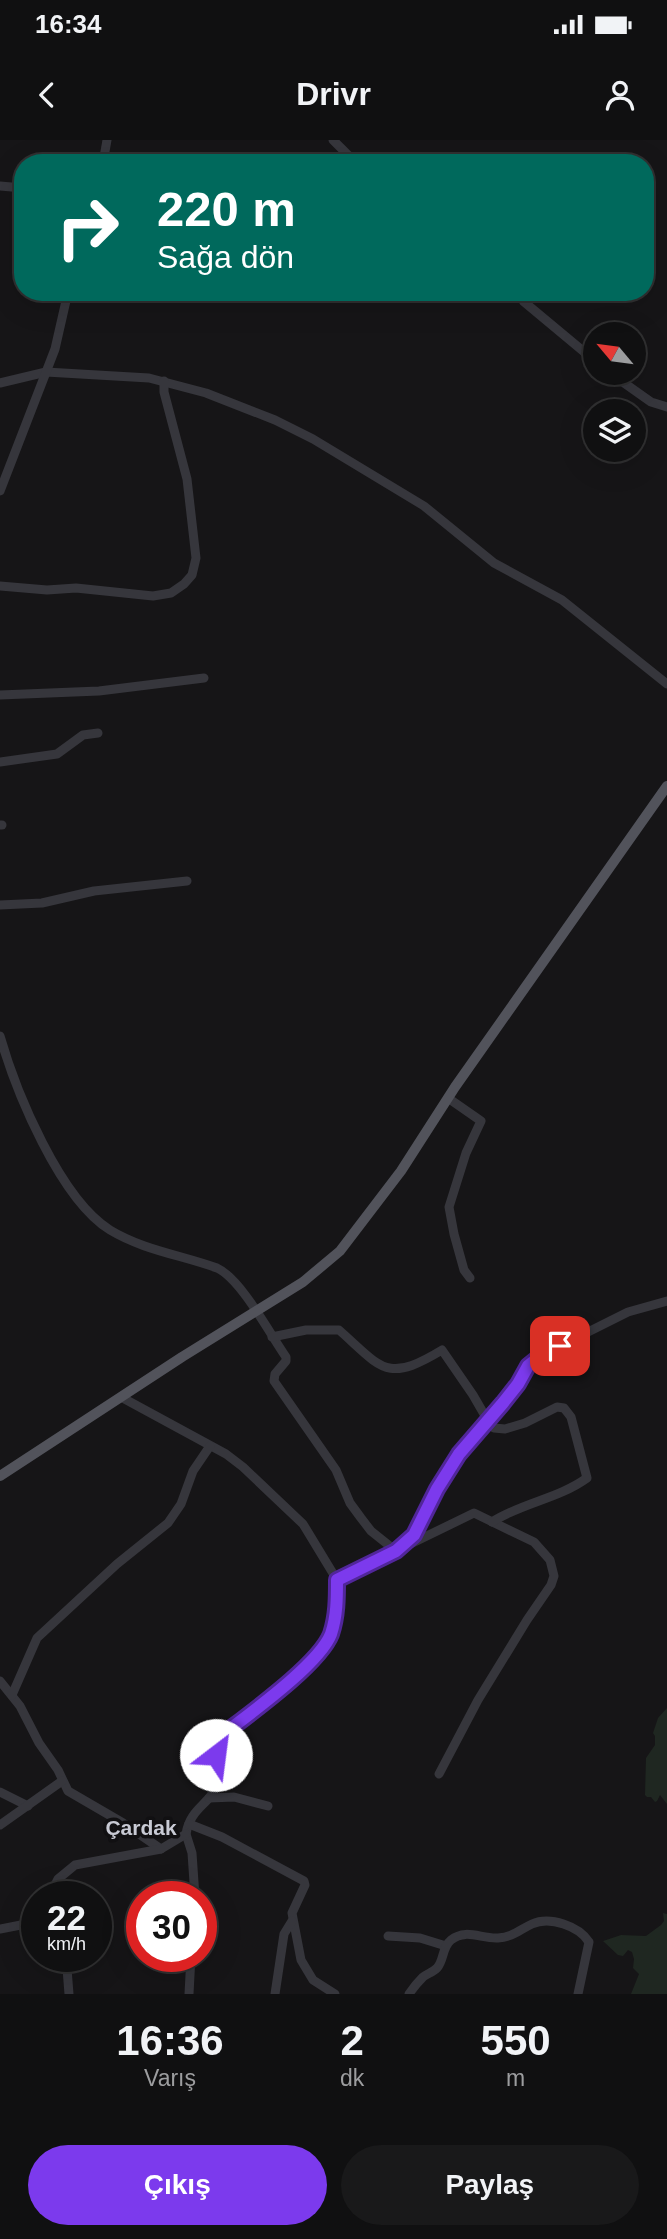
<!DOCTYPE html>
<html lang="tr">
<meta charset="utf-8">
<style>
:root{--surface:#101011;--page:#19191a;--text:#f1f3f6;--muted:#9c9d9f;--line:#303031;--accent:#7c3aed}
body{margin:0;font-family:Helvetica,sans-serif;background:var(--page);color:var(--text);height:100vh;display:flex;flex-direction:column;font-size:26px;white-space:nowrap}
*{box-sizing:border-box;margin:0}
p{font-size:23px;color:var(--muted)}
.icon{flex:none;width:38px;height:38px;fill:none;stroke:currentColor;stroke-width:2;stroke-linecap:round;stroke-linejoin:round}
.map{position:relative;height:1854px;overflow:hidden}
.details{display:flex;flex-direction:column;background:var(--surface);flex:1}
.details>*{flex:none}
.hud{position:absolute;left:14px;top:14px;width:640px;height:147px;border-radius:28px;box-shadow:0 7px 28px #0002,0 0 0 2px var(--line);background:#00695c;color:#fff;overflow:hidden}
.needle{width:46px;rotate:299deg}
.controls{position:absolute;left:583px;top:182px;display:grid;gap:14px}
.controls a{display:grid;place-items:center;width:63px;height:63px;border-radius:50%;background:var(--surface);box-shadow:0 7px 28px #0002,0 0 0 2px var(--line);font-size:35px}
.speed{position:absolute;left:21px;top:1741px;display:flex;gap:14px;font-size:35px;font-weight:700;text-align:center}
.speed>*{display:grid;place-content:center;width:91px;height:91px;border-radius:50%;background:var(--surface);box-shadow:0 7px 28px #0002,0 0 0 2px var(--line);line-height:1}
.speed small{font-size:18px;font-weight:400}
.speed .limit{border:10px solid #d22;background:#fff;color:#111}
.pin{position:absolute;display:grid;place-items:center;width:60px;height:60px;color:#fff;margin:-30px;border-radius:14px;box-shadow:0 4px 10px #0006}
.me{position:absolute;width:77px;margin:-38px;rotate:30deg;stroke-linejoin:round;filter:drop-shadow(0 0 5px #0008)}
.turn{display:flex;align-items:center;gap:24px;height:147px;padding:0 28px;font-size:32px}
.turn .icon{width:91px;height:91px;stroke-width:2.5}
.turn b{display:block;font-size:49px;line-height:60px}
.eta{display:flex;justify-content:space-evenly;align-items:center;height:119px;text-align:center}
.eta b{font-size:42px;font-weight:600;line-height:49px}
.primary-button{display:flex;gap:14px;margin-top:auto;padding:14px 28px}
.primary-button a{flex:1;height:80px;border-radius:42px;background:var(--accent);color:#fff;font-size:28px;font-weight:600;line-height:80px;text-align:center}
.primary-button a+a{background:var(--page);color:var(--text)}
.status{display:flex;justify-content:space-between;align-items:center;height:49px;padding:0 35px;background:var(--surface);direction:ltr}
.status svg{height:19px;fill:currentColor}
header{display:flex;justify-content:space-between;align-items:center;height:91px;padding:0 28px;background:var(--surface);font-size:32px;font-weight:600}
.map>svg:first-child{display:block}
</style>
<div class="status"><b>16:34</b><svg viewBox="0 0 49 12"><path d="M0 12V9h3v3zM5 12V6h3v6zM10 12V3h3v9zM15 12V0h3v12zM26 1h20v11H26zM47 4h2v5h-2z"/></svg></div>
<header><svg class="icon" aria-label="back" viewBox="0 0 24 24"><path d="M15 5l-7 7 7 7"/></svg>Drivr<svg class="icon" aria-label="person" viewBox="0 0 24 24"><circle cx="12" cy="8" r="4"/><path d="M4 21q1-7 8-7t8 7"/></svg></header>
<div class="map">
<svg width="667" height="1854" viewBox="0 0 667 1854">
<rect width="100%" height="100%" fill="#161517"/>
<g fill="#1f2721">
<polygon points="667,1568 667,1664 660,1655 657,1661 655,1662 651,1657 647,1657 645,1655 646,1618 655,1605 655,1596 653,1593 658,1578"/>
<polygon points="663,1773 667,1774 667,1854 631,1854 639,1834 633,1828 634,1819 632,1812 628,1810 623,1816 618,1815 603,1801 621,1795 646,1796 661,1785 664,1781"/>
</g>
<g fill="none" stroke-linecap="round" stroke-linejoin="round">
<g stroke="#36363c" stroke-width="9">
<polyline points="333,0 356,23"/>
<polyline points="103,23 107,0"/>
<polyline points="0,46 23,48"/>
<polyline points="525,152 523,161 595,221"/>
<polyline points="610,233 651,262 667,267"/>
<polyline points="0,243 46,232 149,238 206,253 275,280 313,299 424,366 494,423 562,460 667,544"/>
<polyline points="0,351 55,209 68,152"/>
<polyline points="0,446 47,450 76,448 153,456 171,453 184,444 192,435 196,418 187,339 164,252 164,241"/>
<polyline points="0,555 99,551 204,538"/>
<polyline points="0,622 57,614 83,595 98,593"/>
<polyline points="0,685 2,685"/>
<polyline points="0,765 42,763 94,751 187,741"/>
<path d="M 0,896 C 16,952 60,1059 110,1090 C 143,1110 181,1115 217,1128 C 241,1139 270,1194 286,1217 L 286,1221 L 275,1234 L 274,1241 L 336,1330 L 350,1363 L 361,1378 L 371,1391 L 396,1411 L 474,1373 L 534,1402 L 550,1420 L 554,1436 L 551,1445 L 527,1480 L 478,1560 L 439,1634"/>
<polyline points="448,958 481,981 466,1013 449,1067 454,1094 464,1130 470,1138"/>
<path d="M 272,1197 L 306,1190 L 339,1190 C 382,1228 386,1244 442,1210 L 473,1255 L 488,1281 L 494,1288 L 505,1289 L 525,1283 L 557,1267 L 564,1268 L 571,1277 L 587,1338 C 558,1359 521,1363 492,1382"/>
<path d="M 121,1257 L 226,1314 L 243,1327 L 303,1384 L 337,1440 L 337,1465 L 327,1501 L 279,1550 L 217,1599 C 214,1614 221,1629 217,1643 C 212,1664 190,1667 186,1694 L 192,1713 L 195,1757"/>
<polyline points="337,1440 396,1411 414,1395 437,1349 459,1314 503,1263 518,1244 528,1226 544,1214 628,1172 667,1161"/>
<polyline points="0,1541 20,1566 39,1603 58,1630 68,1651 123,1683 161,1709"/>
<polyline points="12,1555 37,1498 117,1424 168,1383 181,1364 193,1331 210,1306"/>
<polyline points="0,1652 28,1666"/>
<polyline points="209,1658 234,1657 268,1666"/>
<polyline points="189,1684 222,1697 304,1741 305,1745 292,1773 301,1820 313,1840 335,1854"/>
<polyline points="0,1685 62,1641"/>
<polyline points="49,1757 58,1739 75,1725 161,1709 186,1694"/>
<polyline points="0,1789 31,1783 37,1775"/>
<polyline points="388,1796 420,1798 446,1806"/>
<polyline points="66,1816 69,1854"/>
<polyline points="189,1854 191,1816"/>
<polyline points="275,1854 284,1794 292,1781"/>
<path d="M 409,1854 C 413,1848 418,1842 423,1837 C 427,1834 433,1832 437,1828 C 444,1821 442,1807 451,1800 C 466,1788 481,1799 498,1798 C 513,1797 519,1790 532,1784 C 550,1776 579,1786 589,1802 L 578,1854"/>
</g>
<polyline stroke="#52535b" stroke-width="10" points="0,1336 182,1217 303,1142 340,1111 401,1031 455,947 667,646"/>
</g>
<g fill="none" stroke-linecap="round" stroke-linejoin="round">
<g stroke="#51269a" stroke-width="18">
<path id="route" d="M 216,1615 L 217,1599 C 245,1577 319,1525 331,1494 C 337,1476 337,1458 337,1440 L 396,1411 L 414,1395 L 437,1349 L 459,1314 L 503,1263 L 518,1244 L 528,1226 L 544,1213 L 560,1206"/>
</g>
<use href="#route" stroke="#7c3aed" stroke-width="12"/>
</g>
<g text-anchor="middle" stroke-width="7" stroke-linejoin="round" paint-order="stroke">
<g font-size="21" font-weight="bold" fill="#c8cad4" stroke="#111012">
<text x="141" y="1695">Çardak</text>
</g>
</g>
</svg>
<div class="controls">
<a><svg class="needle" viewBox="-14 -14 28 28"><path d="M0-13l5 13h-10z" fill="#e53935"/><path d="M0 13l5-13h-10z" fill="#9c9d9f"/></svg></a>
<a><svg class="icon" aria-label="layers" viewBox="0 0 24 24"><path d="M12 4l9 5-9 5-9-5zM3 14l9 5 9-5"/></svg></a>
</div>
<div class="speed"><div>22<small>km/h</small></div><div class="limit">30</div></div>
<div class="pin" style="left:560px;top:1206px;background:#d93025"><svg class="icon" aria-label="arrive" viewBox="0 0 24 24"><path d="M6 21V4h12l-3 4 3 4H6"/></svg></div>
<svg class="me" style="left:216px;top:1615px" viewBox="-20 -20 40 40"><circle r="19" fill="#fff"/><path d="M0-13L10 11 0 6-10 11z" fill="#7c3aed"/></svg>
<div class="hud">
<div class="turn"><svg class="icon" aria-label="right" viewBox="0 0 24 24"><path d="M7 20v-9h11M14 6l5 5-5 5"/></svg><div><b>220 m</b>Sağa dön</div></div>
</div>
</div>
<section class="details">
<div class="eta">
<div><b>16:36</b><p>Varış</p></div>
<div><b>2</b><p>dk</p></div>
<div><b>550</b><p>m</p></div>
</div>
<div class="primary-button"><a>Çıkış</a><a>Paylaş</a></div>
</section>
